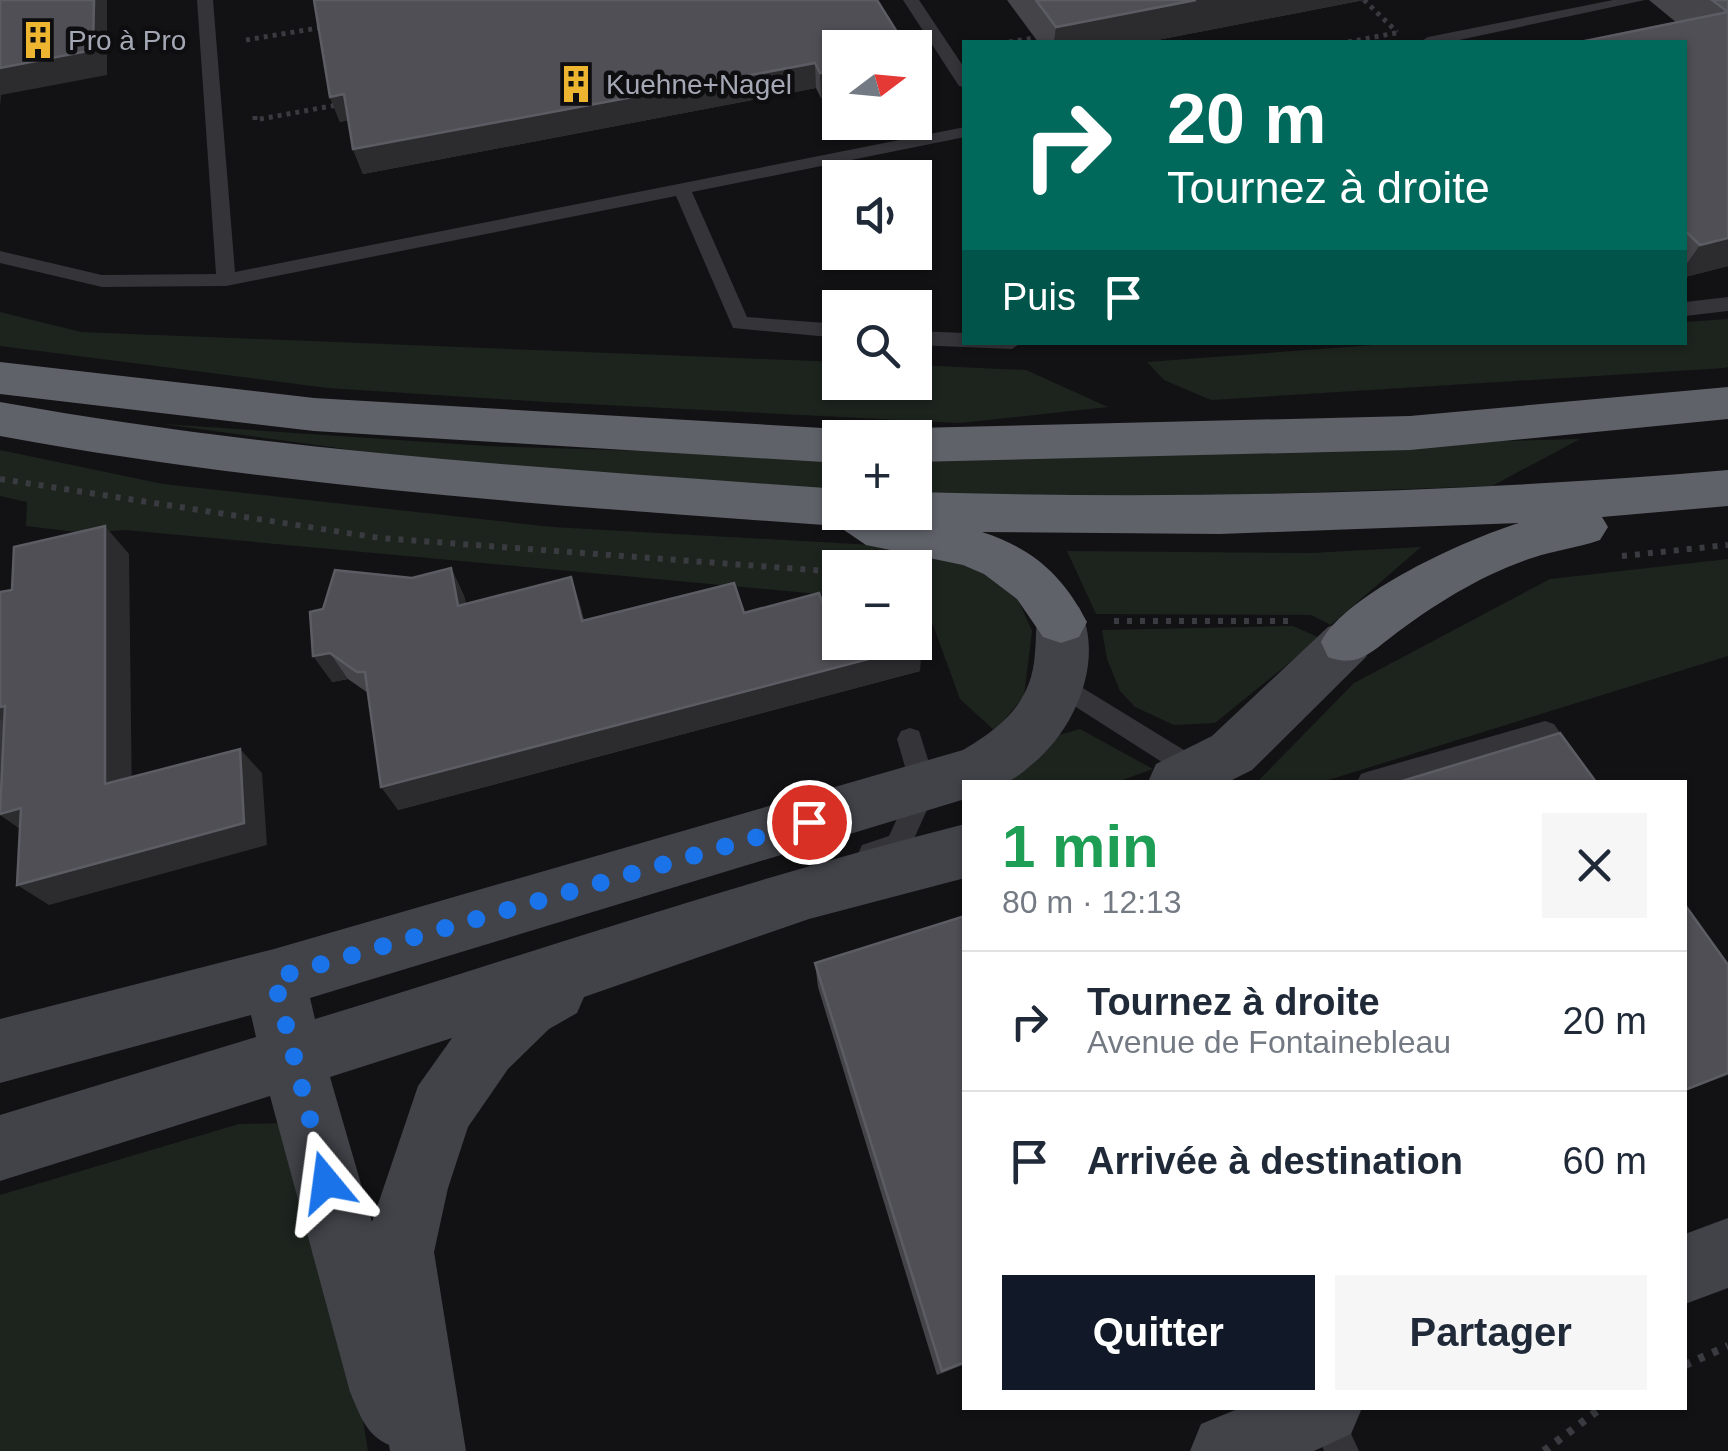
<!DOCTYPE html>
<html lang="fr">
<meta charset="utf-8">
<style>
:root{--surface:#fff;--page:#f6f6f7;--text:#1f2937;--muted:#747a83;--line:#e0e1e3;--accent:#111827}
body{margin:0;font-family:Helvetica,sans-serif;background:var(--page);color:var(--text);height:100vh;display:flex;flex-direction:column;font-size:38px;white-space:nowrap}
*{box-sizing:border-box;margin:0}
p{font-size:32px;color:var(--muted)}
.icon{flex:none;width:55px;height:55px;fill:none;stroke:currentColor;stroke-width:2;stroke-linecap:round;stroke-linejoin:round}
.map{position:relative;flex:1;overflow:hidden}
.panel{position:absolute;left:962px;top:780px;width:725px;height:630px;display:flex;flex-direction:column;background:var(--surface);border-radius:0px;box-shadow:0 2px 8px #0004}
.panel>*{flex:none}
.guide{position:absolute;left:962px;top:40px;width:725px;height:305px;border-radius:0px;box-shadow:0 2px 8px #0004;background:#00695c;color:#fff;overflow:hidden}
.needle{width:65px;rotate:74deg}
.controls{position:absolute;left:822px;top:30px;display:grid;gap:20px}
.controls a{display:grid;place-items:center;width:110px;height:110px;border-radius:0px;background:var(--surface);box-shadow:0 2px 8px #0004;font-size:50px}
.pin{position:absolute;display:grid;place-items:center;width:85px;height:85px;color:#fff;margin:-42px;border:5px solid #fff;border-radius:50%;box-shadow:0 2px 10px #0007}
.me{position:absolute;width:110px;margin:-55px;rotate:344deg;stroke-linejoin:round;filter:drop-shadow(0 0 8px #0008)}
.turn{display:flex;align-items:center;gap:35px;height:210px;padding:0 40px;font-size:45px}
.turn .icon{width:130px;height:130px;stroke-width:2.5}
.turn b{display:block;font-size:70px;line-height:85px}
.then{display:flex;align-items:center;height:95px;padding:0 40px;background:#0003;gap:20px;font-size:38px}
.round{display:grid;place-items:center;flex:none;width:105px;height:105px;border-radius:0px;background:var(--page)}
.headline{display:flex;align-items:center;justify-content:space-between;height:170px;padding:0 40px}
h1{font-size:60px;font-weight:700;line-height:75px;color:#1e9e55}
.primary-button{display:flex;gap:20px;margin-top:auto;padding:20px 40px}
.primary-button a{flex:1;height:115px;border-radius:0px;background:var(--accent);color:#fff;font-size:40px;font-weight:700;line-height:115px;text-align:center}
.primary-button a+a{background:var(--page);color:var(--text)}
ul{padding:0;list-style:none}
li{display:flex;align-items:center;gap:30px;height:140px;padding:0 40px;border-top:2px solid var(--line)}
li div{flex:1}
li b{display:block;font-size:38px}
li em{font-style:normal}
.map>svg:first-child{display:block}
</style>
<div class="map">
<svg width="1728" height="1451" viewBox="0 0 1728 1451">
<rect width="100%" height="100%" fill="#121214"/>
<g fill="#1d241e">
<polygon points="0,312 81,332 840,362 840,382 915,382 915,365 1026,370 1108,407 960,423 546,402 328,388 0,346"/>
<polygon points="1728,319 1728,367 1724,368 1211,400 1164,380 1147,362 1414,342 1685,342 1685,322"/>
<polygon points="163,424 487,446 840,457 840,493 491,469"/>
<polygon points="1580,439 1492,486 1089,500 915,495 915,456"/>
<polygon points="0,450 163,484 552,527 891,546 966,555 1016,595 1032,631 1024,696 995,731 960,699 925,603 915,601 915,568 840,568 840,596 125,530 84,533 26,526 27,502 0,496"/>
<polygon points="1421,547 1331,625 1311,615 1096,614 1067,551 1311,553"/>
<polygon points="1728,559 1728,656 1322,782 1262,782 1260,779 1354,683 1550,579"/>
<polygon points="1293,626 1320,638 1215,723 1174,725 1135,707 1120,691 1107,659 1102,630"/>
<polygon points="1080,729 1153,769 1117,782 986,782 1059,735"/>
<polygon points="295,1123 340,1282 368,1451 0,1451 0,1195 239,1124"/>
</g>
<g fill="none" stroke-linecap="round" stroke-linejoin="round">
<g stroke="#3a3b40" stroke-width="5" stroke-dasharray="4 5" stroke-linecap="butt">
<polyline points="1364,0 1397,32"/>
<polyline points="246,40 324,27"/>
<polyline points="1009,42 1034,38"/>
<polyline points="1348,42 1396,33"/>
<polyline points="255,116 255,120 337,105"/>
</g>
<g stroke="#3a3b40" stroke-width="6" stroke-dasharray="5 8" stroke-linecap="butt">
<polyline points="0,479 380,538 840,572"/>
<polyline points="1622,556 1728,545"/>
<polyline points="1114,621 1291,621"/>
</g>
<g stroke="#3a3b40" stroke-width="8" stroke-dasharray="6 9" stroke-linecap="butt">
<polyline points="1685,1365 1728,1346"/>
<polyline points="1544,1451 1601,1408"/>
</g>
<g fill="#343439" fill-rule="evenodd">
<polygon points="197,0 213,0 235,272 965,127 965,137 692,192 747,317 840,324 840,338 733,328 676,196 226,286 102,287 0,263 0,251 102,275 216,274"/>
<polygon points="903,0 919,0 965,69 965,87 959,86"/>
<polygon points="1613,0 1645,0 1450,42 1420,42 1428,37"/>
<polygon points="1728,297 1728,311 1685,316 1685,302"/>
<polygon points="915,331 965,333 965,342 1022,342 1012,349 915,345"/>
<polygon points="1060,674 1223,774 1227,782 1193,782 1051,691 1048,684 1051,677"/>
<polygon points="5,677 14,680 17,687 13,778 9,786 0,789 0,678"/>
<polygon points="1545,721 1554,724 1594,782 1567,782 1540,744 1408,782 1357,782 1361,774 1370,771"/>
<polygon points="910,728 919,731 937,788 907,854 871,866 862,863 858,854 862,845 889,836 911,788 897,739 901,731"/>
<polygon points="1307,1408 1339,1408 1359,1451 1324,1451"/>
</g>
<g fill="#424349" fill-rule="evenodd">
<path d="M 1061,601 L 1079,607 C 1106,660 1074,732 1030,766 C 1023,772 1013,781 1004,782 C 992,785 977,782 965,782 L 965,799 L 310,998 L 315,1019 C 532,953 746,879 965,824 L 965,878 L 809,919 L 584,997 L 577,1013 L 549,1029 L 508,1069 L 468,1127 L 448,1188 L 434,1252 L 466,1451 L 390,1451 L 389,1445 C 366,1435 360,1415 350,1392 L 270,1096 L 0,1181 L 0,1115 L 256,1037 L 251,1015 L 0,1083 L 0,1019 L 274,949 L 963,750 C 1003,726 1032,702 1035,653 C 1037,635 1034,623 1043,607 ZM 452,1038 L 418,1086 L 372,1222 L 330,1077 Z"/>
<polygon points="1347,620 1366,627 1373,642 1366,657 1252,770 1228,782 1148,782 1156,764 1212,736 1328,627"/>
<polygon points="1728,1218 1728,1288 1685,1304 1685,1234"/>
<polygon points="1240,1408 1362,1408 1351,1434 1314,1451 1190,1451 1201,1424"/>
</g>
<g fill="#60626a" fill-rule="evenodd">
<polygon points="0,362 314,398 840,429 859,438 840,438 840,463 314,431 0,394"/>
<polygon points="1728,387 1728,419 1410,450 915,462 915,438 896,438 898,433 915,428 1410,416"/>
<path d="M 0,402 C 277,452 559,469 840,489 L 840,512 L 915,512 L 915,492 C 1187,500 1457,493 1728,470 L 1728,506 L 1602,517 L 1608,527 L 1600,540 C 1578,548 1555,550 1532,558 C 1481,575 1433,605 1390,638 C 1368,655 1356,667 1328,657 L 1321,642 C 1346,593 1467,539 1519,523 L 1220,534 L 982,532 C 1032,548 1063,575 1087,622 L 1079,637 L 1061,643 L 1043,637 L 1017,599 L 984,574 L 963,565 L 866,545 L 838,526 C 558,506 277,487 0,436 Z"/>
</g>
</g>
<g fill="#444449">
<polygon points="1007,0 1364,0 1147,42 1038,42"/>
<polygon points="1649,0 1728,0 1728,266 1685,277 1685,42 1677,23"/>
<polygon points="840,48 840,94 821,98 816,88 363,174 353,149 348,120 340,122 330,97"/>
<polygon points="451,568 464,596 466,604 571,577 584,620 744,613 827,615 920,671 398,810 368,693 348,679 332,682 323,609 412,578"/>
<polygon points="815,963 965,1364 937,1375 818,987"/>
</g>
<g fill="#2c2c2f">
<polygon points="94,0 107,0 107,75 1,95 0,106 0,68"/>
<polygon points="1196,0 1364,0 1147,42 1054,42 1056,27"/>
<polygon points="815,63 816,88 363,174 353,149"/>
<polygon points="840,69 840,94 821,98 820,73"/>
<polygon points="344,94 353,119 340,122 330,97"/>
<polygon points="1728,238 1728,266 1685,277 1685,266 1700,245"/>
<polygon points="105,526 129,554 132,807 105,784"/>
<polygon points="451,568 464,596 472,632 458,606"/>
<polygon points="571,577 580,604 591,647 582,621"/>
<polygon points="922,645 920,671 398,810 381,787"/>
<polygon points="330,653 348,679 332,682 313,656"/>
<polygon points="5,706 19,734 0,719 0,707"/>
<polygon points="240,749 262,773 267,845 49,905 17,885"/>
<polygon points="21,808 30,836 0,815"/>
<polygon points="1728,1073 1728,1075 1685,1091 1685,1090"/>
</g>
<g fill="#4f4f55" stroke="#5c5d64" stroke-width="2.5">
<polygon points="0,0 94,0 93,50 0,68"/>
<polygon points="314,0 877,0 907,48 840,48 840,69 820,73 815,63 353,149 344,94 330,97"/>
<polygon points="1036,0 1196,0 1056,27"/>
<polygon points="1712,0 1728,0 1728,238 1700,245 1685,231 1685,42 1580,42 1728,12"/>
<polygon points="105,526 105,784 240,749 244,823 17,885 21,808 0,814 5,706 0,707 0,592 12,590 14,547"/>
<polygon points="451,568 458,606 571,577 582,621 734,583 744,613 819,593 827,615 840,612 840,642 915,642 915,629 922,645 381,787 365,672 357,672 330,653 313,656 310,612 323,609 335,570 412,578"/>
<polygon points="1560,733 1596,782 1399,782"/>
<polygon points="1685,905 1728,965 1728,1073 1685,1090"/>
<polygon points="965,916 965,1362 942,1371 815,963"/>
</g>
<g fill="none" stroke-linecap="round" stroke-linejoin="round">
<polyline stroke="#1a73e8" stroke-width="18" stroke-dasharray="0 32.4" points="326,1182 274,978 809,822"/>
</g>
<defs>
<g id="building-bare" transform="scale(3)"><path d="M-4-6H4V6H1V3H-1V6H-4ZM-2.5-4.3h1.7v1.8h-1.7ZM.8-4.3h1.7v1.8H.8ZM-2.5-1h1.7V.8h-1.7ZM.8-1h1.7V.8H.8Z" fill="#eeb630" stroke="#0e0d0f" stroke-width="2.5" paint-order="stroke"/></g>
</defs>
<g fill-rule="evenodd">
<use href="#building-bare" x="38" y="40"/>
<use href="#building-bare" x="576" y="84"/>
</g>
<g text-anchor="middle" stroke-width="9" stroke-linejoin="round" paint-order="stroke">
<g font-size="28" fill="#a4a8b4" stroke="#0e0d0f" text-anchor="start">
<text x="68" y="50">Pro à Pro</text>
<text x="606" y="94">Kuehne+Nagel</text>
</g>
</g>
</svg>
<div class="controls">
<a><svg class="needle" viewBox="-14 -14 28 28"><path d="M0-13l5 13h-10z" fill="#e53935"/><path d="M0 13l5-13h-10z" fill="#747a83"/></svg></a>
<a><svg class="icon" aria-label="sound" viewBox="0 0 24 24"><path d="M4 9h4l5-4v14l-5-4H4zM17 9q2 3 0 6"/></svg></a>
<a><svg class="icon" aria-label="search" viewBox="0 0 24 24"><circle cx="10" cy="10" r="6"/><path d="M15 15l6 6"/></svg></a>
<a>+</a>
<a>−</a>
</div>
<div class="pin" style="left:809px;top:822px;background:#d93025"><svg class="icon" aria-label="arrive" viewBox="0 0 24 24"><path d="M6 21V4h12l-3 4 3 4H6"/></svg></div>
<svg class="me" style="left:326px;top:1182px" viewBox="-20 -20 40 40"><path d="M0-17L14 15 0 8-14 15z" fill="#1a73e8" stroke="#fff" stroke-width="4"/></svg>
<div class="guide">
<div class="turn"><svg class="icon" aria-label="right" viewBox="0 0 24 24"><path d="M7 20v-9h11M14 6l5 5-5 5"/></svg><div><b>20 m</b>Tournez à droite</div></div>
<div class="then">Puis<svg class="icon" aria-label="arrive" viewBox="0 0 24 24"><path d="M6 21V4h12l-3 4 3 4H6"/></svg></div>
</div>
<section class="panel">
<div class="headline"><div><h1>1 min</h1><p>80 m · 12:13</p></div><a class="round"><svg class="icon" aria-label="close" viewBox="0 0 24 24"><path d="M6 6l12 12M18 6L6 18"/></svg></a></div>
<ul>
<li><svg class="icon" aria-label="right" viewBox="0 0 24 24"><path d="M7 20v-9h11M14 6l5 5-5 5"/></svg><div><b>Tournez à droite</b><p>Avenue de Fontainebleau</p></div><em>20 m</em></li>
<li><svg class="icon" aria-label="arrive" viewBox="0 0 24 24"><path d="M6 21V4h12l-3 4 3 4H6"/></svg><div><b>Arrivée à destination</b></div><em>60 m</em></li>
</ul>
<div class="primary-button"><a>Quitter</a><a>Partager</a></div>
</section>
</div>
